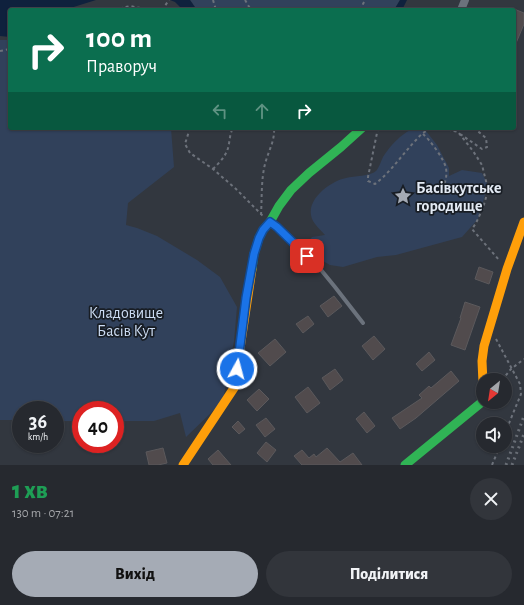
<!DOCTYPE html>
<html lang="uk">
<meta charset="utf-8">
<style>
:root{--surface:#26292f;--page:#32353b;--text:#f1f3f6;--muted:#a4a6aa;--line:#42454b;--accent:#a5abb5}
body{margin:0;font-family:"Alegreya Sans",sans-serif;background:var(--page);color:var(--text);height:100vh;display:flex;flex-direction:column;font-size:15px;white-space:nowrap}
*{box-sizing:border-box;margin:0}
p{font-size:13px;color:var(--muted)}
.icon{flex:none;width:22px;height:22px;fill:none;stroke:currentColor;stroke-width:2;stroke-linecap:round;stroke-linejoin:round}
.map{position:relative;height:465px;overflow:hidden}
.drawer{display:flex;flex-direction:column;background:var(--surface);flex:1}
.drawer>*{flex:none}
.guide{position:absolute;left:8px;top:8px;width:508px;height:122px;border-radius:4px;box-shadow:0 1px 3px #0004,0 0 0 1px var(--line);background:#0b6e4f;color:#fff;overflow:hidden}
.needle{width:26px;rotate:210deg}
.buttons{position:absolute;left:476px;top:373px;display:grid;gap:8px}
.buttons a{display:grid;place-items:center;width:36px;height:36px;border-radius:50%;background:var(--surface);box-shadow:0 1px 3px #0004,0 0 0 1px var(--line);font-size:20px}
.speed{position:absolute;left:12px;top:401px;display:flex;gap:8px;font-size:20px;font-weight:700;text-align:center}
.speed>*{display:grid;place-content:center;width:52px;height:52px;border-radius:50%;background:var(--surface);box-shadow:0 1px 3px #0004,0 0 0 1px var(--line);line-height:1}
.speed small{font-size:10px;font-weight:400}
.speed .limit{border:6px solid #d22;background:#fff;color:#111}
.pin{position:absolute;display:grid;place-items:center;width:34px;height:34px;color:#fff;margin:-17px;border-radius:8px;box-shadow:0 2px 6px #0006}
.me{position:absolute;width:44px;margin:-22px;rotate:7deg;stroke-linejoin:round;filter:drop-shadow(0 0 3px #0008)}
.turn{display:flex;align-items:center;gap:14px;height:84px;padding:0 12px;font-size:18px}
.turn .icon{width:52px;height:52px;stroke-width:2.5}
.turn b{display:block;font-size:28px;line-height:34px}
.lanes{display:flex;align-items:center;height:38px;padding:0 12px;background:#0003;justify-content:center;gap:20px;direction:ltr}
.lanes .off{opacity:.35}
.round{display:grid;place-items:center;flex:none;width:42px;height:42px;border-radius:21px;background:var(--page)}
.head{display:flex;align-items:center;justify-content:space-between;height:68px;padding:0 12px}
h1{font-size:24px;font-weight:800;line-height:30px;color:#1e9e55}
.primary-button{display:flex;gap:8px;margin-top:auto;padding:8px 12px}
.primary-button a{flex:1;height:46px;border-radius:24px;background:var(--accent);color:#111;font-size:16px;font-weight:800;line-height:46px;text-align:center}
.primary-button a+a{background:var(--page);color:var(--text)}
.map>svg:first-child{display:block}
</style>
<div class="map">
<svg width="524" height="465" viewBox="0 0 524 465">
<rect width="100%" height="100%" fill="#32373f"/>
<g fill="#31415b">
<polygon points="190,0 400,0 394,10 197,10"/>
<polygon points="0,40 10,40 10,128 171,128 174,167 128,203 126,225 137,228 157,236 197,260 220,277 237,307 234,341 223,400 215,409 186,437 180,413 154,421 115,421 115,410 81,410 81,421 55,421 55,410 21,410 21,420 0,420"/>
<path d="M 417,128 L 426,131 L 437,145 L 449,168 L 449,176 L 462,170 L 482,173 L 488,185 L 478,219 L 462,237 L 396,255 L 377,257 L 343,267 L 330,265 L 321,260 L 308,242 L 312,237 L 325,235 C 320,229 312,223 311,215 C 308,198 331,181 346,178 C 354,176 370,176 376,171 C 379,168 381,161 383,157 C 390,146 404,130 417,128 Z"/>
</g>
<g fill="#0f213d">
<polygon points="0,0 96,0 64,10 10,10 10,37 0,36"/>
<polygon points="170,0 190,0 197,10 183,10 175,2"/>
<polygon points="400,0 407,0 402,10 394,10"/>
<polygon points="245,128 282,128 256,131"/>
</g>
<g fill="#514b4d" stroke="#5b595c">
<polygon points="514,9 524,13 524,24 514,48"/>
<polygon points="479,267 493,272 489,284 475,279"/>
<polygon points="334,296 342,306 328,317 320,306"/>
<polygon points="465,302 480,307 465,350 451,345 461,318 460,318"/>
<polygon points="308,316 314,324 303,333 296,324"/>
<polygon points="374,336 385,349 373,360 362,346"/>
<polygon points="275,339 286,352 270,366 258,353"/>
<polygon points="429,352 435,360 422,371 416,364"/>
<polygon points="335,369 343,380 330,390 322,378"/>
<polygon points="451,371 459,381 416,418 400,429 392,418 422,398 419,395 429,386 431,388"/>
<polygon points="308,387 320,403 307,413 295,397"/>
<polygon points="259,389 269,399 257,411 247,400"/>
<polygon points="364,412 375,426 367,433 356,419"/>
<polygon points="266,418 275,429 265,437 256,425"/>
<polygon points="238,421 245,429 239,434 232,427"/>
<polygon points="266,442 276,450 267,462 257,453"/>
<polygon points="163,448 167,463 158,465 149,465 146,452"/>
<polygon points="327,448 340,462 353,453 362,465 302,465 294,456 302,450 309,458 314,454 316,457"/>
<polygon points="218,450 231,465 213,465 208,459"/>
</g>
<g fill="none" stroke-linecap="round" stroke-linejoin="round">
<g stroke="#6d727b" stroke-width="2" stroke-dasharray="3 3" stroke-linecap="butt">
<polyline points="213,0 216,10"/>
<polyline points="245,0 251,10"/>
<polyline points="114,10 130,6 150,10"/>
<polyline points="162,10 169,0"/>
<polyline points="360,10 365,0"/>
<polyline points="0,51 10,49"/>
<polyline points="190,128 185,144 190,153 213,169 236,189 263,216"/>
<path d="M 378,128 L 368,177 L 368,181 L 375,184 C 392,171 403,153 418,138 C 421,134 426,131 430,128"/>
<polyline points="442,128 458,132 473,151 482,165 487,185 487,194 483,208 476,223 472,229 499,260"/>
<path d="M 423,134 C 430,140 444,159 446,168 C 447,175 446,181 443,187"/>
<polyline points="460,134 482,149 487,147 486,138 474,128"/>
<path d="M 213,169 C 218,164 224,158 227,151 C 230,144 229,135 233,128"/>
<path d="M 261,215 C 262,198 261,180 265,164 C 268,152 275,141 274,128"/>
<polyline points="496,339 520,384 521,394 505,433"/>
<polyline points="502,380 511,369 524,359"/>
<polyline points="492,465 500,446"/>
</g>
<polyline stroke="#6b727c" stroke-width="4" points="271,223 277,227 317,265 335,287 363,323"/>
<polyline stroke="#6b727c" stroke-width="8" points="461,10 465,0"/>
<g stroke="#30b455" stroke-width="9">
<polyline points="252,269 254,254 259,238 263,230 270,222 279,206 291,190 309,173 341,147 362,128"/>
<polyline points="405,465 482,402 483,387"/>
</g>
<g stroke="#ff9f0a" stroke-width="9">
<polyline points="483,383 482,361 484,346 507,269 524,222"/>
<polyline points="183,465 234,388 252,269"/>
</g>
<g stroke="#696e76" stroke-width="3" stroke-dasharray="2 4" stroke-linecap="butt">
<polyline points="506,465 524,416"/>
<polyline points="512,465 524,434"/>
</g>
</g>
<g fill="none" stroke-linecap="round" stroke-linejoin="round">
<g stroke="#114b97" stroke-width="10">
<polyline id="route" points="237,369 246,298 254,254 259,238 263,230 270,222 277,227 307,256"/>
</g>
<use href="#route" stroke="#1a73e8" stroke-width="7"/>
</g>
<defs>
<g id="sight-bare" transform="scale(1.38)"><path d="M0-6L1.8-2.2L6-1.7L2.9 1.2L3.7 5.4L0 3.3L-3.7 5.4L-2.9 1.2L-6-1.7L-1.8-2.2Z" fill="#a5abb5" stroke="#181d24" stroke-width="2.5" paint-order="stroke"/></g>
</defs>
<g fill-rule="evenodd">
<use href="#sight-bare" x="403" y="196"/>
</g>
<g text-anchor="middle" stroke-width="3.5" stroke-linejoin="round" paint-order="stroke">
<g font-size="16" font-weight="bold" fill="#e3eaf4" stroke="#181d24" text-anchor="start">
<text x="416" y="193">Басівкутське<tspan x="416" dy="18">городище</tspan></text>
</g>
<g font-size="16" fill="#ccdcf3" stroke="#181d24">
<text x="126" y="318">Кладовище<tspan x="126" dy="18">Басів Кут</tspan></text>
</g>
</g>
</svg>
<div class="buttons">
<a><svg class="needle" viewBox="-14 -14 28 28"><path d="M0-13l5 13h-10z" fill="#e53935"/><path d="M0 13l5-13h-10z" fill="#a4a6aa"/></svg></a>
<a><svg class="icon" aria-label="sound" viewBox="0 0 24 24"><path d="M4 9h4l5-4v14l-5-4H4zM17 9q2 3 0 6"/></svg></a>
</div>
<div class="speed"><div>36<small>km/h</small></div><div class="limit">40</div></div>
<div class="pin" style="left:307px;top:256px;background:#d93025"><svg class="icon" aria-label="arrive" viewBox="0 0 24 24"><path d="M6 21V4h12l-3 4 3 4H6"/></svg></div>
<svg class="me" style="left:237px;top:369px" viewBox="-20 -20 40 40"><circle r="17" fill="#1a73e8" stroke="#fff" stroke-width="3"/><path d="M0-11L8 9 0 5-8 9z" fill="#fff"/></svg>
<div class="guide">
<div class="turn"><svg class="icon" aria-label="right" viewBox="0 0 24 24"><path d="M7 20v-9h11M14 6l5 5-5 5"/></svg><div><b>100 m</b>Праворуч</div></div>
<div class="lanes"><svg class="icon off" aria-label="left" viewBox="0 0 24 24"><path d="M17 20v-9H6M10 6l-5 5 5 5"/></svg><svg class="icon off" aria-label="ahead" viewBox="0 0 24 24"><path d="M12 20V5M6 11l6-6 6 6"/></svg><svg class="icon" aria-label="right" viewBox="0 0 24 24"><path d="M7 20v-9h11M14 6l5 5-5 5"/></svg></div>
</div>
</div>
<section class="drawer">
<div class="head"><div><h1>1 хв</h1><p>130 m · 07:21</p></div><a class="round"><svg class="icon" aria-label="close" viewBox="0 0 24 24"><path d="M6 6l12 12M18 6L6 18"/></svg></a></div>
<div class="primary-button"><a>Вихід</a><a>Поділитися</a></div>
</section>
